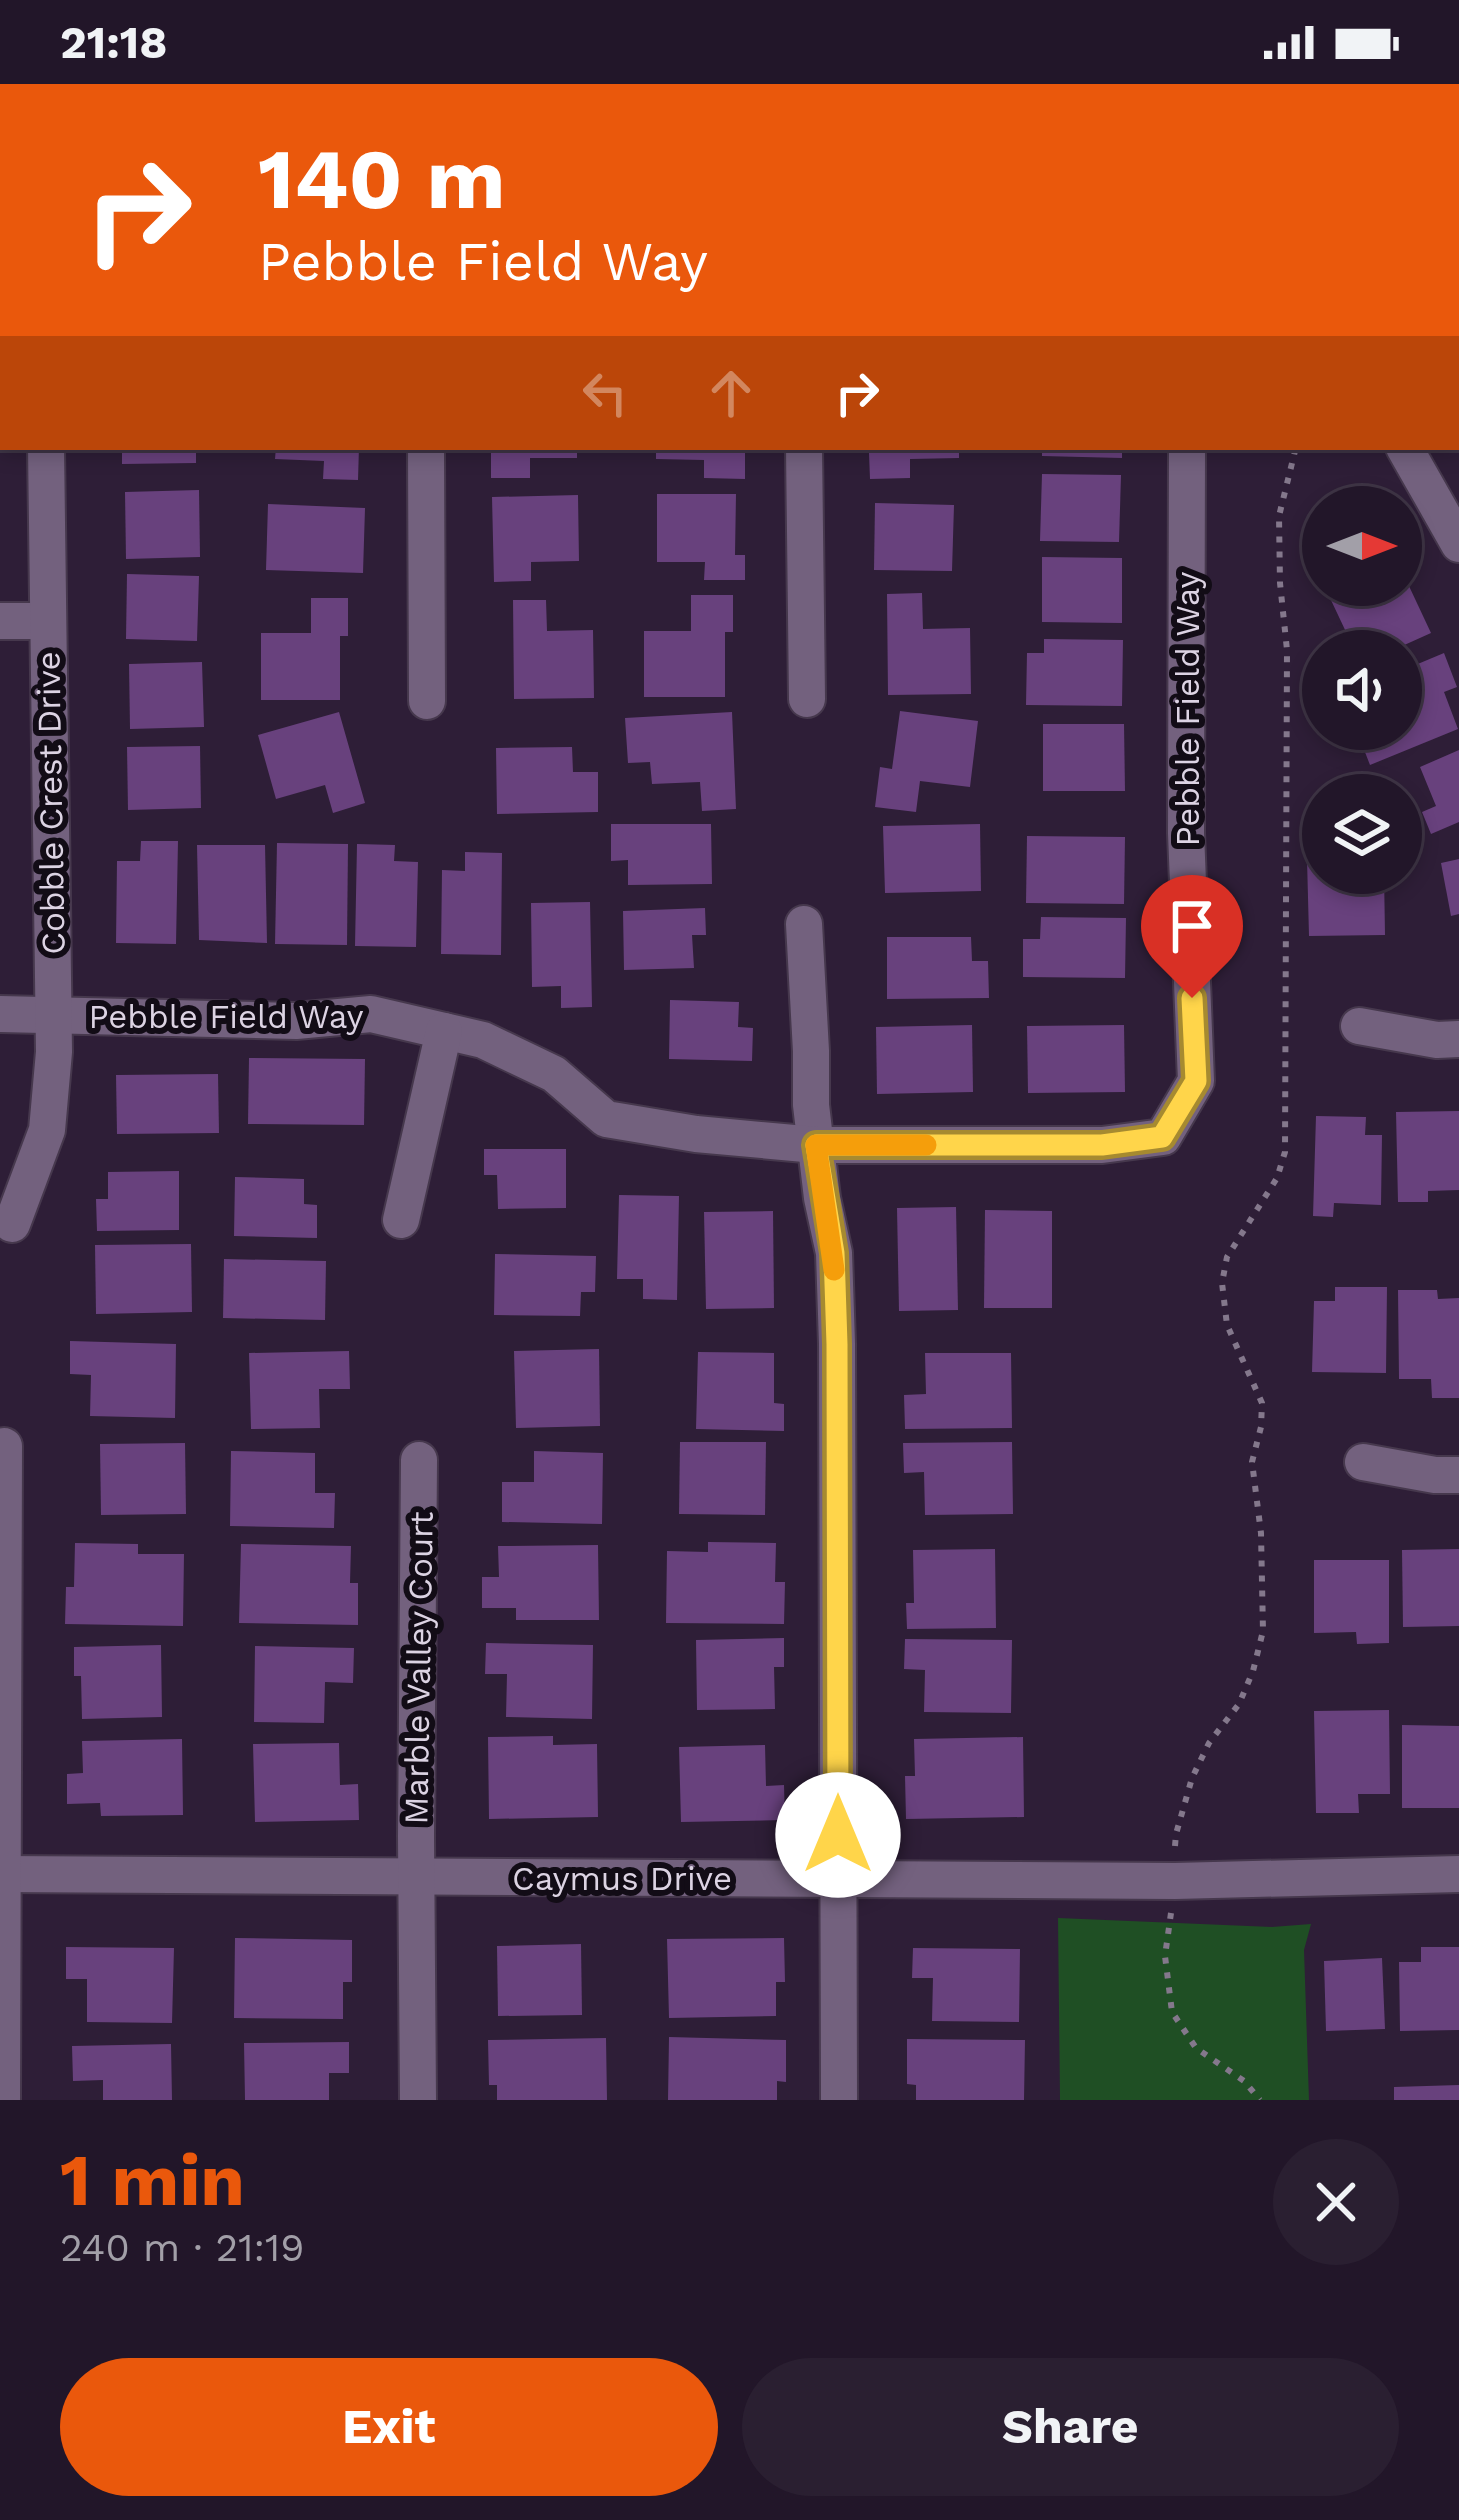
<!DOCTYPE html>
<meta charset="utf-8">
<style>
:root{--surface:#221629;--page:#2a1f31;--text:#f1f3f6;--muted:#a29fa8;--line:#3f3546;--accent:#ea580c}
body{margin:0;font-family:"Work Sans",sans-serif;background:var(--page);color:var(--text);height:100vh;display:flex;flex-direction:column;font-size:45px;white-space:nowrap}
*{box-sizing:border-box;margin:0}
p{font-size:39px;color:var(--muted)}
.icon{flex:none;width:66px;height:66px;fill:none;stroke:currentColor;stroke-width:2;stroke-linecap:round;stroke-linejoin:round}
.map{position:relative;height:2016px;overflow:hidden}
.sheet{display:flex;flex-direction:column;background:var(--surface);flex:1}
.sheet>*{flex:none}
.banner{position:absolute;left:0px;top:0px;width:1461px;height:366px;box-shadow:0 6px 18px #0003,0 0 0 3px var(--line);background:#ea580c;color:#fff;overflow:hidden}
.needle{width:78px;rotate:90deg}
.buttons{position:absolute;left:1302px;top:402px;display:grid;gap:24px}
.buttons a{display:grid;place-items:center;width:120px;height:120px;border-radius:50%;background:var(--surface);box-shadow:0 6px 18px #0003,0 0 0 3px var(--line);font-size:60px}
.pin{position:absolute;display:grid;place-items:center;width:102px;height:102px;color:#fff;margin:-123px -51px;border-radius:50% 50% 50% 0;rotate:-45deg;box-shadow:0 0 12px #0007}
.pin .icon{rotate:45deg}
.me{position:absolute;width:132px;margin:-66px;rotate:0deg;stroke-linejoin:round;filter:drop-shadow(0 0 9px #0008)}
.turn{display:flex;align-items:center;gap:42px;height:252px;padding:0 60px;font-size:54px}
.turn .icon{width:156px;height:156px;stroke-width:2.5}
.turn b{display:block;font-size:84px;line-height:102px}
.lanes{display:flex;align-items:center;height:114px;padding:0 60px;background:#0003;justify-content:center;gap:60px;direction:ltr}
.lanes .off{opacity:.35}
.round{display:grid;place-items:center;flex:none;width:126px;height:126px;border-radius:63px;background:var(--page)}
.summary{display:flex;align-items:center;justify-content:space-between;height:204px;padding:0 60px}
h1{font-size:72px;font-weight:700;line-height:90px;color:var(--accent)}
.cta{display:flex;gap:24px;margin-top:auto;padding:24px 60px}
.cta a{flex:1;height:138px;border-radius:72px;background:var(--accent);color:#fff;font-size:48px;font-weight:700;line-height:138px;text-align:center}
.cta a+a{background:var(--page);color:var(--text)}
.status{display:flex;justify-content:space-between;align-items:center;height:84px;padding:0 60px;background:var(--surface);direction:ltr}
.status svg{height:33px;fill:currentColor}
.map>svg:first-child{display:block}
</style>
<div class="status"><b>21:18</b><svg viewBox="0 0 49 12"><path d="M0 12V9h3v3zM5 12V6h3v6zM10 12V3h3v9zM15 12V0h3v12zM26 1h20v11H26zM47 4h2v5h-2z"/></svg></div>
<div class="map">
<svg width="1459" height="2016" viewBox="0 0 1459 2016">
<rect width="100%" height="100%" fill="#2e1e37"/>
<polygon fill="#1f4f24" points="1058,1834 1272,1843 1311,1840 1304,1866 1309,2016 1060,2016"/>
<g fill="#68417d">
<polygon points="122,363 196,363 196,379 122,380"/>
<polygon points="276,363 359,363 358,396 323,395 324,377 275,375"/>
<polygon points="491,363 577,363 577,374 530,374 530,394 491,394"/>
<polygon points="656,363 745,364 745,395 704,394 704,376 656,375"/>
<polygon points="877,363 959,363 959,374 910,375 910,394 870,395 869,369 877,369"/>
<polygon points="1042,363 1122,363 1122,374 1042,372"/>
<polygon points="1042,390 1121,391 1119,458 1040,457"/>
<polygon points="199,406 200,473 126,475 125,408"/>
<polygon points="657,410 736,410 735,471 745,471 745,496 704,496 705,478 657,478"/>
<polygon points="578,411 579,477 531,478 531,497 494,498 492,413"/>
<polygon points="875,419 954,421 952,487 874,486"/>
<polygon points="268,420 365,424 363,489 266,486"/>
<polygon points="1042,473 1122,474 1122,539 1042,538"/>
<polygon points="1401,485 1431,549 1391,567 1355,567 1330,514 1358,501 1401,501"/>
<polygon points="127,490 199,492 197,557 126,555"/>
<polygon points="922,509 923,545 970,544 971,610 888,611 887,510"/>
<polygon points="691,511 733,511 733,548 725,548 725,613 644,613 644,547 691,547"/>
<polygon points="311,514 348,514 348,552 340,552 340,616 261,616 261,549 311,549"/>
<polygon points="513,516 546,516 547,547 593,546 594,614 514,615"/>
<polygon points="1044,555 1123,556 1122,622 1026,621 1027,569 1044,569"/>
<polygon points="1444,569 1457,603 1444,608 1458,645 1370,681 1356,645 1401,645 1401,587"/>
<polygon points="202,578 204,643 130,645 129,580"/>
<polygon points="900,627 978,637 970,703 920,697 916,728 875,723 880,683 892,685"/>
<polygon points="339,628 365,719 333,729 325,701 276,715 258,651"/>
<polygon points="732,628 736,725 702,727 700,698 652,700 650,678 628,679 625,634"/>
<polygon points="1043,640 1124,640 1125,707 1043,707"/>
<polygon points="200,662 201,724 128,726 127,663"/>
<polygon points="572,663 573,688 598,688 598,728 497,730 496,664"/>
<polygon points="1459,666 1459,738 1431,750 1422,728 1436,722 1420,683"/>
<polygon points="611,740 711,740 712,800 628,801 628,776 611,777"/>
<polygon points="980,740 981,807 885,809 883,742"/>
<polygon points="1027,752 1125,753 1124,820 1026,819"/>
<polygon points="141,757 178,757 176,860 116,859 117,777 140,777"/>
<polygon points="277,759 348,760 347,861 275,860"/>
<polygon points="357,760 395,761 394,777 418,778 416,863 355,862"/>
<polygon points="197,761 265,761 267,859 199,856"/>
<polygon points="465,768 502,769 501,871 441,870 442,786 465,787"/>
<polygon points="1307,775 1323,775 1323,789 1384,789 1385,851 1309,852"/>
<polygon points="1459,775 1459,830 1451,832 1441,779"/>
<polygon points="590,818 592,923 561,924 561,902 532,903 531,819"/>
<polygon points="705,824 706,851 692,851 694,884 624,886 623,827"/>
<polygon points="1041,833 1126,834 1125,894 1023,893 1023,855 1040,855"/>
<polygon points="887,853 971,853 972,877 988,877 989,914 887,915"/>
<polygon points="670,916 739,918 738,943 753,944 752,977 669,975"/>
<polygon points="972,941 973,1008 877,1010 876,943"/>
<polygon points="1124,941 1125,1008 1028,1009 1027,942"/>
<polygon points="249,974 365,975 364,1041 248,1040"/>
<polygon points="218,990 219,1049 117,1050 116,991"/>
<polygon points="1459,1027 1459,1106 1428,1107 1428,1118 1398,1118 1396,1028"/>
<polygon points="1316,1032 1366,1033 1365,1051 1382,1051 1381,1121 1334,1119 1333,1133 1313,1132"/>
<polygon points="484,1065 566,1065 566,1124 498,1125 497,1091 484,1091"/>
<polygon points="179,1087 179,1146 97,1147 96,1115 108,1115 108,1088"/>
<polygon points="235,1093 304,1095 304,1120 317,1121 317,1154 234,1152"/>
<polygon points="619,1111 679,1112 677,1216 643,1215 643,1195 617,1195"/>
<polygon points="956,1123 958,1226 899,1227 897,1124"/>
<polygon points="985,1126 1052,1127 1052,1224 984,1224"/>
<polygon points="773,1127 774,1224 706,1225 704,1128"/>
<polygon points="191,1160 192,1228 96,1230 95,1161"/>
<polygon points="495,1170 596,1172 595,1208 581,1208 580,1232 494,1231"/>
<polygon points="224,1175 326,1177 325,1236 223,1234"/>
<polygon points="1335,1203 1387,1203 1386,1289 1312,1288 1314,1217 1335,1217"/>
<polygon points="1398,1206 1437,1206 1438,1215 1459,1214 1459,1314 1432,1314 1431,1295 1399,1295"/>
<polygon points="70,1257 176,1260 175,1334 90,1332 91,1291 70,1290"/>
<polygon points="599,1265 600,1342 516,1344 514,1267"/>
<polygon points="349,1267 350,1305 319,1305 320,1344 251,1345 249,1269"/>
<polygon points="698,1268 774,1269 774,1319 784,1320 784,1347 696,1345"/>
<polygon points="925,1269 1011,1269 1012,1344 905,1345 904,1311 926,1310"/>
<polygon points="680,1358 766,1358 765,1431 679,1430"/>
<polygon points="1012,1358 1013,1430 925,1431 924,1388 904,1389 903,1359"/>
<polygon points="185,1359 186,1430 101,1431 100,1360"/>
<polygon points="231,1367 315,1369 315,1409 335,1409 334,1444 230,1442"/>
<polygon points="534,1367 603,1369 602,1440 502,1438 502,1398 534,1398"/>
<polygon points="708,1458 776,1459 775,1498 785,1498 784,1540 666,1539 667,1467 708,1468"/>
<polygon points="75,1459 138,1460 138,1470 184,1470 183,1542 65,1540 66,1503 74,1503"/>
<polygon points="241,1460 351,1462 350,1499 358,1499 358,1541 239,1539"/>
<polygon points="598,1461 599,1536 516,1536 516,1524 482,1524 482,1493 499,1493 498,1462"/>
<polygon points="995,1465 996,1544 907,1545 906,1519 914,1519 913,1466"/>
<polygon points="1459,1465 1459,1542 1403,1543 1402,1466"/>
<polygon points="1314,1476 1389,1476 1389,1559 1357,1560 1356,1548 1314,1549"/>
<polygon points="784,1554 784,1583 774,1583 775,1625 697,1626 696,1556"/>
<polygon points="905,1555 1012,1556 1011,1629 924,1628 925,1586 904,1585"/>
<polygon points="486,1559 593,1561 592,1635 506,1633 507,1590 485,1590"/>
<polygon points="161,1561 162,1633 82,1635 81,1592 74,1592 74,1563"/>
<polygon points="255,1562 354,1564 353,1599 325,1598 324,1639 254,1638"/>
<polygon points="1389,1626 1390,1710 1358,1710 1359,1729 1316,1729 1314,1627"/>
<polygon points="1402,1641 1459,1642 1459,1724 1402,1724"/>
<polygon points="553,1652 553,1661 597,1660 598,1733 489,1735 488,1653"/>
<polygon points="1023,1653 1024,1733 906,1735 905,1692 915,1692 914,1655"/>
<polygon points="182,1655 183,1731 101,1732 100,1719 67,1720 67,1690 83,1689 82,1657"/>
<polygon points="339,1659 340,1701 358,1700 359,1736 255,1738 253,1660"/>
<polygon points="765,1661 766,1702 784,1701 785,1736 681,1738 679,1663"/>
<polygon points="235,1854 352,1856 352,1898 343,1898 343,1935 234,1934"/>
<polygon points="784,1854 785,1898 776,1898 776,1932 669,1934 667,1855"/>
<polygon points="581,1860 582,1931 498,1932 497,1862"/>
<polygon points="66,1863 174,1864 172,1939 87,1938 87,1895 66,1895"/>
<polygon points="1421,1863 1459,1863 1459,1946 1400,1947 1399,1878 1421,1878"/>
<polygon points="913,1864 1020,1865 1019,1938 932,1937 933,1894 912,1894"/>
<polygon points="1382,1874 1385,1945 1326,1947 1324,1877"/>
<polygon points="669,1953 786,1956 786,1998 777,1997 777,2016 668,2016"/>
<polygon points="606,1954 607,2016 497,2016 497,2001 489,2001 488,1956"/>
<polygon points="907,1955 1025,1956 1024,2016 916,2016 916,2001 907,2000"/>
<polygon points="349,1958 349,1989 329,1989 329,2016 245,2016 244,1959"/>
<polygon points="171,1960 172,2016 103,2016 103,1996 73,1997 72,1962"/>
<polygon points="1459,2001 1459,2016 1394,2016 1394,2003"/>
</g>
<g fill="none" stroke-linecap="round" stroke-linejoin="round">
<g stroke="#46384d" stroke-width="40">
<g id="minor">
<polyline points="785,0 785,3"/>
<polyline points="1326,0 1326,3"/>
<polyline points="0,17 3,35"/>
<polyline points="1458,202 1459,202"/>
<polyline points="426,363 427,617"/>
<polyline points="804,363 807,615"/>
<polyline points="1404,363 1459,460"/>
<polyline points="0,537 48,537"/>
<polyline points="804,840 811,967 811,1021 822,1114 834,1169 837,1260 839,2016"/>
<polyline points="0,930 296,937 371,930 483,956 554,990 606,1035 696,1050 816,1061 1102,1061 1163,1053 1196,997 1186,749 1187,363"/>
<polyline points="1359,942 1437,956 1459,955"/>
<polyline points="401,1136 444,947"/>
<polyline points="12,1140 47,1046 54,968 46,363"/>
<polyline points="1363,1378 1435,1391 1459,1391"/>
<polyline points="0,1790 1175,1797 1459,1790"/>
<polyline points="2,2016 4,1362"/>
<polyline points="418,2016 416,1752 419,1376"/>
</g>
</g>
<g stroke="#84788c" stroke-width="6" stroke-dasharray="6 9" stroke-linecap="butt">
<polyline points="1239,3 1239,0"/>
<polyline points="1175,1762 1176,1750 1192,1694 1209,1659 1239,1620 1253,1587 1263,1547 1261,1449 1252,1378 1261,1343 1262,1319 1227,1241 1222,1199 1227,1173 1277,1094 1285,1068 1287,566 1280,499 1279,432 1296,363"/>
<polyline points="1171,1829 1165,1872 1172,1928 1196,1964 1244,1997 1260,2016"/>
</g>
<use href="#minor" stroke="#73617e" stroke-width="36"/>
</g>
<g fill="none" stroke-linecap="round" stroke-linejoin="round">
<g stroke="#a68a30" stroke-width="30">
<polyline id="route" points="838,1751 837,1260 834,1169 816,1061 1102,1061 1162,1053 1196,997 1192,914"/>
</g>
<use href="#route" stroke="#ffd54a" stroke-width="21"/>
<polyline stroke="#f59e0b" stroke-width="21" points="834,1186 816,1061 926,1061"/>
</g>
<g text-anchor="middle" stroke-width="12" stroke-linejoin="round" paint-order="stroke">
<g font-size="33" fill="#dcd3e3" stroke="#120c16">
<text transform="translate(1187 625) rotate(-90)" y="12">Pebble Field Way</text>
<text transform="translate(50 719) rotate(-91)" y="12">Cobble Crest Drive</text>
<text x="226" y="944">Pebble Field Way</text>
<text transform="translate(418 1584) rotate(-89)" y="12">Marble Valley Court</text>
<text x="622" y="1806">Caymus Drive</text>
</g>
</g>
</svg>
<div class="buttons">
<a><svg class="needle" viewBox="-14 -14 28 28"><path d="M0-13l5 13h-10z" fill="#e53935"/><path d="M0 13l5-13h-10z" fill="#a29fa8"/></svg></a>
<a><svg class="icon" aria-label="sound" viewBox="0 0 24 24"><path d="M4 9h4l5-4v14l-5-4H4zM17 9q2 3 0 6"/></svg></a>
<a><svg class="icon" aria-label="layers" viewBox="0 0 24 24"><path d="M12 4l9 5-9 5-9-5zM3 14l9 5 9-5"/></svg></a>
</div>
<div class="pin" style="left:1192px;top:914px;background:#d93025"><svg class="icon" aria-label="arrive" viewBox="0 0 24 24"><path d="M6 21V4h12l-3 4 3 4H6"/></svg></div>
<svg class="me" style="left:838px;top:1751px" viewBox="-20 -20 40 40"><circle r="19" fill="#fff"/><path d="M0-13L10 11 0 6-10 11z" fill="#ffd54a"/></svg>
<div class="banner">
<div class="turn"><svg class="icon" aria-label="right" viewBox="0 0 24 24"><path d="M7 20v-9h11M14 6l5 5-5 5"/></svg><div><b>140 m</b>Pebble Field Way</div></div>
<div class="lanes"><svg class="icon off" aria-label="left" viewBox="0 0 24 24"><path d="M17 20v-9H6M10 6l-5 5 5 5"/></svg><svg class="icon off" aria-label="ahead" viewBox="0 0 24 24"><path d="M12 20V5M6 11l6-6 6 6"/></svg><svg class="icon" aria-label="right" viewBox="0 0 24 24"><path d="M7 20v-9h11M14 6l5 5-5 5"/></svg></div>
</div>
</div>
<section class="sheet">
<div class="summary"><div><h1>1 min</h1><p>240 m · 21:19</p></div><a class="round"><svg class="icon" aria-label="close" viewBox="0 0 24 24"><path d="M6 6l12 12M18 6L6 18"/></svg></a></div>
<div class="cta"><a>Exit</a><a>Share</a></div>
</section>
